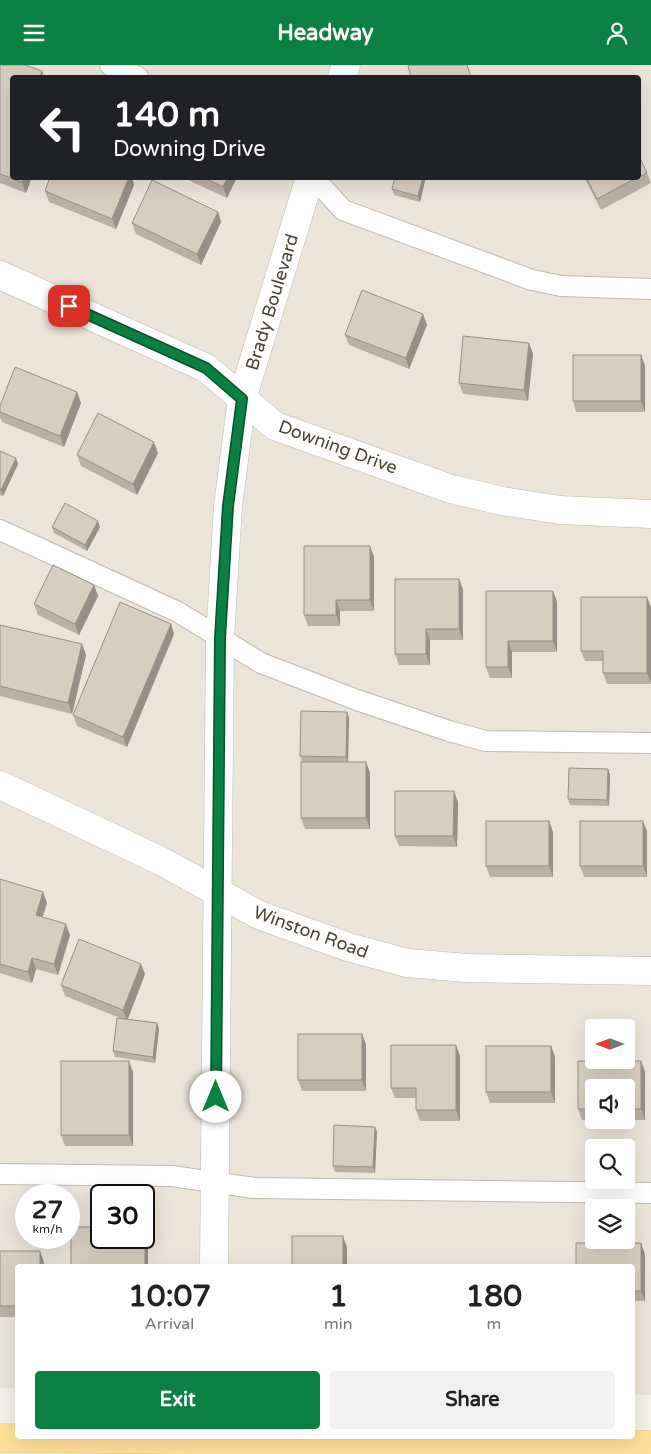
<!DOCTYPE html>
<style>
:root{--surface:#fff;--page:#f2f2f2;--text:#222;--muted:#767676;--accent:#0b8043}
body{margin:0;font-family:"Varela Round",sans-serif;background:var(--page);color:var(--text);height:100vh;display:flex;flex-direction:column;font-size:19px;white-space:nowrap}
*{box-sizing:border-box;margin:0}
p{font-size:16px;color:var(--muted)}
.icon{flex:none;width:28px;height:28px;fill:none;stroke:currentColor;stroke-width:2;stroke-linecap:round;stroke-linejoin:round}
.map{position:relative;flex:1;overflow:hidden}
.drawer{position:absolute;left:15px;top:1199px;width:620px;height:175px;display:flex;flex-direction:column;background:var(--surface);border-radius:5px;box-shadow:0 5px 20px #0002}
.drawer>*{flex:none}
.hud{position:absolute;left:10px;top:10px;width:631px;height:105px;border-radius:5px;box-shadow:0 5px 20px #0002;background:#202124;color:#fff;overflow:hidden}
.needle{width:32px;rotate:270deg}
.controls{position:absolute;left:585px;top:954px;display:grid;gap:10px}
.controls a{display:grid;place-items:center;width:50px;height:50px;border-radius:5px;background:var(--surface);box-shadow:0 5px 20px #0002;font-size:25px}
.speed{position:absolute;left:15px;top:1119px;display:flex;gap:10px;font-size:25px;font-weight:700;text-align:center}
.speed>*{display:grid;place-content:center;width:65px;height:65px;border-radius:50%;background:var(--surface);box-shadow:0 5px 20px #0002;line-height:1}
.speed small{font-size:12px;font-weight:400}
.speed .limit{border:2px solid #111;border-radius:8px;background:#fff;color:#111}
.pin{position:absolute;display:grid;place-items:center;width:42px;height:42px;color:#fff;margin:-21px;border-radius:10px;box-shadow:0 2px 8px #0006}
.me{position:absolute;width:55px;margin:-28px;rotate:0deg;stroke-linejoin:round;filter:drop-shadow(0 0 4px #0008)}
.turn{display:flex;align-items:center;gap:18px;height:105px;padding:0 20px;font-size:22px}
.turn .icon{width:65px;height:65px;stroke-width:2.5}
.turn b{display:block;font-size:35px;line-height:42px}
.eta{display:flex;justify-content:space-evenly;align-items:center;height:85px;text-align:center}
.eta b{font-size:30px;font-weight:700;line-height:35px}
.primary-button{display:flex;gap:10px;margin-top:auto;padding:10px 20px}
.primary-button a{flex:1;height:58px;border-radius:5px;background:var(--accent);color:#fff;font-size:20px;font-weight:700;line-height:58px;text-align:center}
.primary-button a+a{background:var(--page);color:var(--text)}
header{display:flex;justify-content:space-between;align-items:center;height:65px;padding:0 20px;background:var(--accent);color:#fff;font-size:22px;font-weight:700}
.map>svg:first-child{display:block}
</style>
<header><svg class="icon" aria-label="menu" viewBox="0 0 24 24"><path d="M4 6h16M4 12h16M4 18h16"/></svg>Headway<svg class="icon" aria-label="person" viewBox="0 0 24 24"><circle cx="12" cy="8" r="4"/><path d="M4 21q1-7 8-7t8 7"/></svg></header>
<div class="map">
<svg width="651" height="1389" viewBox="0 0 651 1389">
<rect width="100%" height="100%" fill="#f6f2eb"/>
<path fill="#eae4d9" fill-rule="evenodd" d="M 0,0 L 651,0 L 651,1330 L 633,1330 L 632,1201 L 18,1201 L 17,1323 L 0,1323 ZM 12,12 L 639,12 L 639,112 L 12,112 ZM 594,962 L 626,962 L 626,995 L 594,995 ZM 594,1022 L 626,1022 L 626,1055 L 594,1055 ZM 594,1082 L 626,1082 L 626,1115 L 594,1115 ZM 26,1130 L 69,1130 L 69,1172 L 26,1172 ZM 101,1130 L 144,1130 L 144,1172 L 101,1172 ZM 594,1142 L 626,1142 L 626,1175 L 594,1175 Z"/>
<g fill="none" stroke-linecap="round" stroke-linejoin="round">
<g stroke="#c2baad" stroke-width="22">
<g id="service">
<polyline points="110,0 138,12"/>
<polyline points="313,112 343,145 532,215 561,221 651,224"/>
<polyline points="0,465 178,547 261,598 357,635 449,666 486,676 651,678"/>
<polyline points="0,1109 172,1111 254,1123 651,1128"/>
</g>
</g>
<g stroke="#c2baad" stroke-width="29">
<g id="minor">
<polyline points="342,12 346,0"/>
<polyline points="0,210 206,303 275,361 451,424 502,436 560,445 651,449"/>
<polyline points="0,720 161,796 259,850 348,882 407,898 467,903 651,906"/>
<polyline points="214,1201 220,573 228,441 242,334 310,112"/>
</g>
</g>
<g stroke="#e9be66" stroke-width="29">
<polyline id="primary" points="0,1373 651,1380"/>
</g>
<use href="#service" stroke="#fff" stroke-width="20"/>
<use href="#minor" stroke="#fff" stroke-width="28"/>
<use href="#primary" stroke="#ffe09b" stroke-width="28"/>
</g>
<g fill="#bab1a5">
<polygon points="0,0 42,6 44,12 12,12 32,112 26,128 0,118"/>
<polygon points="647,108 651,118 601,145 584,112 639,112"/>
<polygon points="50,112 132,112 134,120 116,164 49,137 45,126"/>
<polygon points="187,112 237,112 227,133 188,115"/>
<polygon points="426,112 420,137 394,130 392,124"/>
<polygon points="218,147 221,157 201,200 136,169 132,158"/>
<polygon points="423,249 427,260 409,304 349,280 345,270"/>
<polygon points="529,278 533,289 528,336 463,329 459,318"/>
<polygon points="641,290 645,301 645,347 576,347 573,336"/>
<polygon points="77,327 81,338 64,382 2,357 0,352 0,341"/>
<polygon points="0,386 18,399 3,431 0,430"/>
<polygon points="158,388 137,430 81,401 77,390"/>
<polygon points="52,462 100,462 87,486 54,468"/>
<polygon points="374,492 374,546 340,546 340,561 308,561 304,550"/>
<polygon points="459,514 463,525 463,575 430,575 430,600 399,600 395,589"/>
<polygon points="94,520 98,531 79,570 38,550 34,539"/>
<polygon points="486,526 553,526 557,537 557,587 512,587 512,613 490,613 486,602"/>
<polygon points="651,542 651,619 607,619 603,608 603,596 585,596 581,586"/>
<polygon points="171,559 174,569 127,682 77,661 73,650"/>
<polygon points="0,560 82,579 86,590 72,649 0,631"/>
<polygon points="347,647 349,653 348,697 366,697 370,708 370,764 305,764 301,753 302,697 300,691"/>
<polygon points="608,704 610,710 609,741 570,740 568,734"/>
<polygon points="458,737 457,782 399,781 395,771"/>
<polygon points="549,756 553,767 553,812 490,812 486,801"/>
<polygon points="647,766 647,812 584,812 580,801"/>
<polygon points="0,814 47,838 42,852 70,870 58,910 36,904 32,918 0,908"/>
<polygon points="145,909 128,954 157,958 159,964 155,998 115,992 113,986 120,953 65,931 61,920"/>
<polygon points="362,969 366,980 366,1026 302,1026 298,1015"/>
<polygon points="456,980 460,991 460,1056 420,1056 416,1045 416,1033 395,1033 391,1023"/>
<polygon points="551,981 555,992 555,1038 490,1038 486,1027"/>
<polygon points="578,996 641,996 645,1007 645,1055 626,1055 626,1022 594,1022 594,1055 582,1055 578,1044"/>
<polygon points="133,1007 133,1081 65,1081 61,1070"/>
<polygon points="375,1062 377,1067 375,1108 335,1107 333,1101"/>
<polygon points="0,1186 44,1197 44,1201 18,1201 18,1252 0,1252"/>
<polygon points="645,1189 645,1236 632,1236 632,1201"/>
</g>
<g fill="#979086">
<polygon points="42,6 44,12 40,12"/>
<polygon points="24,112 32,112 26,128 22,117"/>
<polygon points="129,112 132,112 134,120 116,164 112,154"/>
<polygon points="228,112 237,112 227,133 223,122"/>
<polygon points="423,112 426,112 420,137 418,131"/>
<polygon points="218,147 221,157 201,200 197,189"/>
<polygon points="423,249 427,260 409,304 406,293"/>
<polygon points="529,278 533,289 528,336 524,325"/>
<polygon points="641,290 645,301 645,347 641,336"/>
<polygon points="77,327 81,338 64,382 60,371"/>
<polygon points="154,377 158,388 137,430 133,419"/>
<polygon points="16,393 18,399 3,431 1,425"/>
<polygon points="98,456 100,462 87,486 85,480"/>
<polygon points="370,481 374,492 374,546 370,535"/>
<polygon points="459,514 463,525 463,575 459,564"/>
<polygon points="94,520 98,531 79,570 75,559"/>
<polygon points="553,526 557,537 557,587 553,576"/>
<polygon points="647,532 651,542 651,618 647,608"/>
<polygon points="336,535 340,546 340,561 336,550"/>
<polygon points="171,559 174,569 127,682 123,672"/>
<polygon points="426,564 430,575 430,600 426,589"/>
<polygon points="508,576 512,587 512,613 508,602"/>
<polygon points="82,579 86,590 72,649 68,638"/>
<polygon points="347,647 349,653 348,698 346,692"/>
<polygon points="366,697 370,708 370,764 366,753"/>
<polygon points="608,704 610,710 609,741 607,735"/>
<polygon points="454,726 458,737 457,782 453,771"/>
<polygon points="549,756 553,767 553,812 549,801"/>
<polygon points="643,756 647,766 647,812 643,801"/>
<polygon points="43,827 47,838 40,861 36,850"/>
<polygon points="66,859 70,870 58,910 54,899"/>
<polygon points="32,893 36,904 32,918 28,907"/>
<polygon points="141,899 145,909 127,956 123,945"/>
<polygon points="157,958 159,964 155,998 153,992"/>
<polygon points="362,969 366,980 366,1026 362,1015"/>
<polygon points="456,980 460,991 460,1056 456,1045"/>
<polygon points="551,981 555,992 555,1038 551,1027"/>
<polygon points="129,996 133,1007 133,1081 129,1070"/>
<polygon points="641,996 645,1007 645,1055 641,1044"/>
<polygon points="375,1062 377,1067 375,1108 373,1102"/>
<polygon points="145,1162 148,1172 148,1201 145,1201"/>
<polygon points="343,1171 347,1182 347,1201 343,1201"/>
<polygon points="641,1178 645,1189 645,1236 641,1226"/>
<polygon points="40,1186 44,1197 44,1201 40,1201"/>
</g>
<g fill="#d8cec0" stroke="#979086">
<polygon points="0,0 25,0 42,6 40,12 12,12 12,112 24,112 22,117 0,109"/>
<polygon points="411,0 467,0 471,12 411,12 408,1"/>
<polygon points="639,91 647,108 639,112"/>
<polygon points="50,112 129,112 112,154 45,126"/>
<polygon points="202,112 228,112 223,122"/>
<polygon points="395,112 423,112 418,131 392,124"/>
<polygon points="586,112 638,112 597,134"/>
<polygon points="152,115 218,147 197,189 132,158"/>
<polygon points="362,225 423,249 406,293 345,270"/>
<polygon points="463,271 529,278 524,325 459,318"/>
<rect x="573" y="290" width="68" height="46"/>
<polygon points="15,302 77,327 60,371 0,347 0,341"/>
<polygon points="98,348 154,377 133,419 77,390"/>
<polygon points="0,386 16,393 1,425 0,425"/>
<polygon points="65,438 98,456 85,480 52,462"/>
<polygon points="304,481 370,481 370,535 336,535 336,550 304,550"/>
<polygon points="53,500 94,520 75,559 34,539"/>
<polygon points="395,514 459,514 459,564 426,564 426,589 395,589"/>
<polygon points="486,526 553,526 553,576 508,576 508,602 486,602"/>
<polygon points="581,532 647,532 647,608 603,608 603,586 581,586"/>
<polygon points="120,537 171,559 123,672 73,650"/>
<polygon points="0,560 82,579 68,638 0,621"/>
<polygon points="301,646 347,647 346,692 300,691"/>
<rect x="301" y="697" width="65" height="56"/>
<polygon points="569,703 608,704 607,735 568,734"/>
<polygon points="395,726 454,726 453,771 395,771"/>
<rect x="486" y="756" width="63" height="45"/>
<rect x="580" y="756" width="63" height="45"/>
<polygon points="0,814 43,827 36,850 66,859 54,899 32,893 28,907 0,899"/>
<polygon points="79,874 141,899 123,945 61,920"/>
<polygon points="117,953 157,958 153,992 113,986"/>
<rect x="298" y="969" width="64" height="46"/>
<polygon points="391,980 456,980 456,1045 416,1045 416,1023 391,1023"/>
<rect x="486" y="981" width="65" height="46"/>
<rect x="61" y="996" width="68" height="74"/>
<polygon points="578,996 641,996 641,1044 626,1044 626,1022 594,1022 594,1044 578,1044"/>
<polygon points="334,1060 375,1062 373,1102 333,1101"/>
<polygon points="71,1162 101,1162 101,1172 144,1172 144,1162 145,1162 145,1201 71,1201"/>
<rect x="292" y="1171" width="51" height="30"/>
<polygon points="576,1178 641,1178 641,1226 632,1226 632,1201 576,1201"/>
<polygon points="0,1186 40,1186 40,1201 18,1201 18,1241 0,1241"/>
</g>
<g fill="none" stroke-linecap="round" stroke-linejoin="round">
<g stroke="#07532c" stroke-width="12">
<polyline id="route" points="69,241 206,303 242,334 228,441 220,573 216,1032"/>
</g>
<use href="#route" stroke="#0b8043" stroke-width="9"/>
</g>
<g text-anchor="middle" stroke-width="4" stroke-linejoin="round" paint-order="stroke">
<g font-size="18" fill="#4b4338" stroke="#fff">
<text transform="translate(272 237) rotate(-73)" y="6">Brady Boulevard</text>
<text transform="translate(338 382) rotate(20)" y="6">Downing Drive</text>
<text transform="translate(311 867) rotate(20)" y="6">Winston Road</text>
</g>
</g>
</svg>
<div class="controls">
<a><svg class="needle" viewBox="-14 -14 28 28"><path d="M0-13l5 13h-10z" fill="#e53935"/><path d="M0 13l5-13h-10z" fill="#767676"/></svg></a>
<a><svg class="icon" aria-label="sound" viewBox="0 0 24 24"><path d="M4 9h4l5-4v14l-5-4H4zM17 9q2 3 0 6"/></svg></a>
<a><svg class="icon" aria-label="search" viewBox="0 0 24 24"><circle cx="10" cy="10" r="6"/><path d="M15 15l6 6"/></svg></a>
<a><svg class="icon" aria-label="layers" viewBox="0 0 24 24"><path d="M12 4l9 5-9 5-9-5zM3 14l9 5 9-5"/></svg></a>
</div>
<div class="speed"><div>27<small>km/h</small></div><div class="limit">30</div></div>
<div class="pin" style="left:69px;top:241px;background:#d93025"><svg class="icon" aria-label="arrive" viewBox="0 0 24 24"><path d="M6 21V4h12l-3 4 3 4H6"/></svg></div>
<svg class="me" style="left:216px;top:1032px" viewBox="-20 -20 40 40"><circle r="19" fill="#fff"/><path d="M0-13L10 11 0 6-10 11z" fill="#0b8043"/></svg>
<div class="hud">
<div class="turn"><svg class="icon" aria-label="left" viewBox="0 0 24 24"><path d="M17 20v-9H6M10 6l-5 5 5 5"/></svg><div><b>140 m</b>Downing Drive</div></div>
</div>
<section class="drawer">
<div class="eta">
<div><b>10:07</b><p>Arrival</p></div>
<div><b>1</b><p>min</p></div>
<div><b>180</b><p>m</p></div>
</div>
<div class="primary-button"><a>Exit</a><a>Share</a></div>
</section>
</div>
